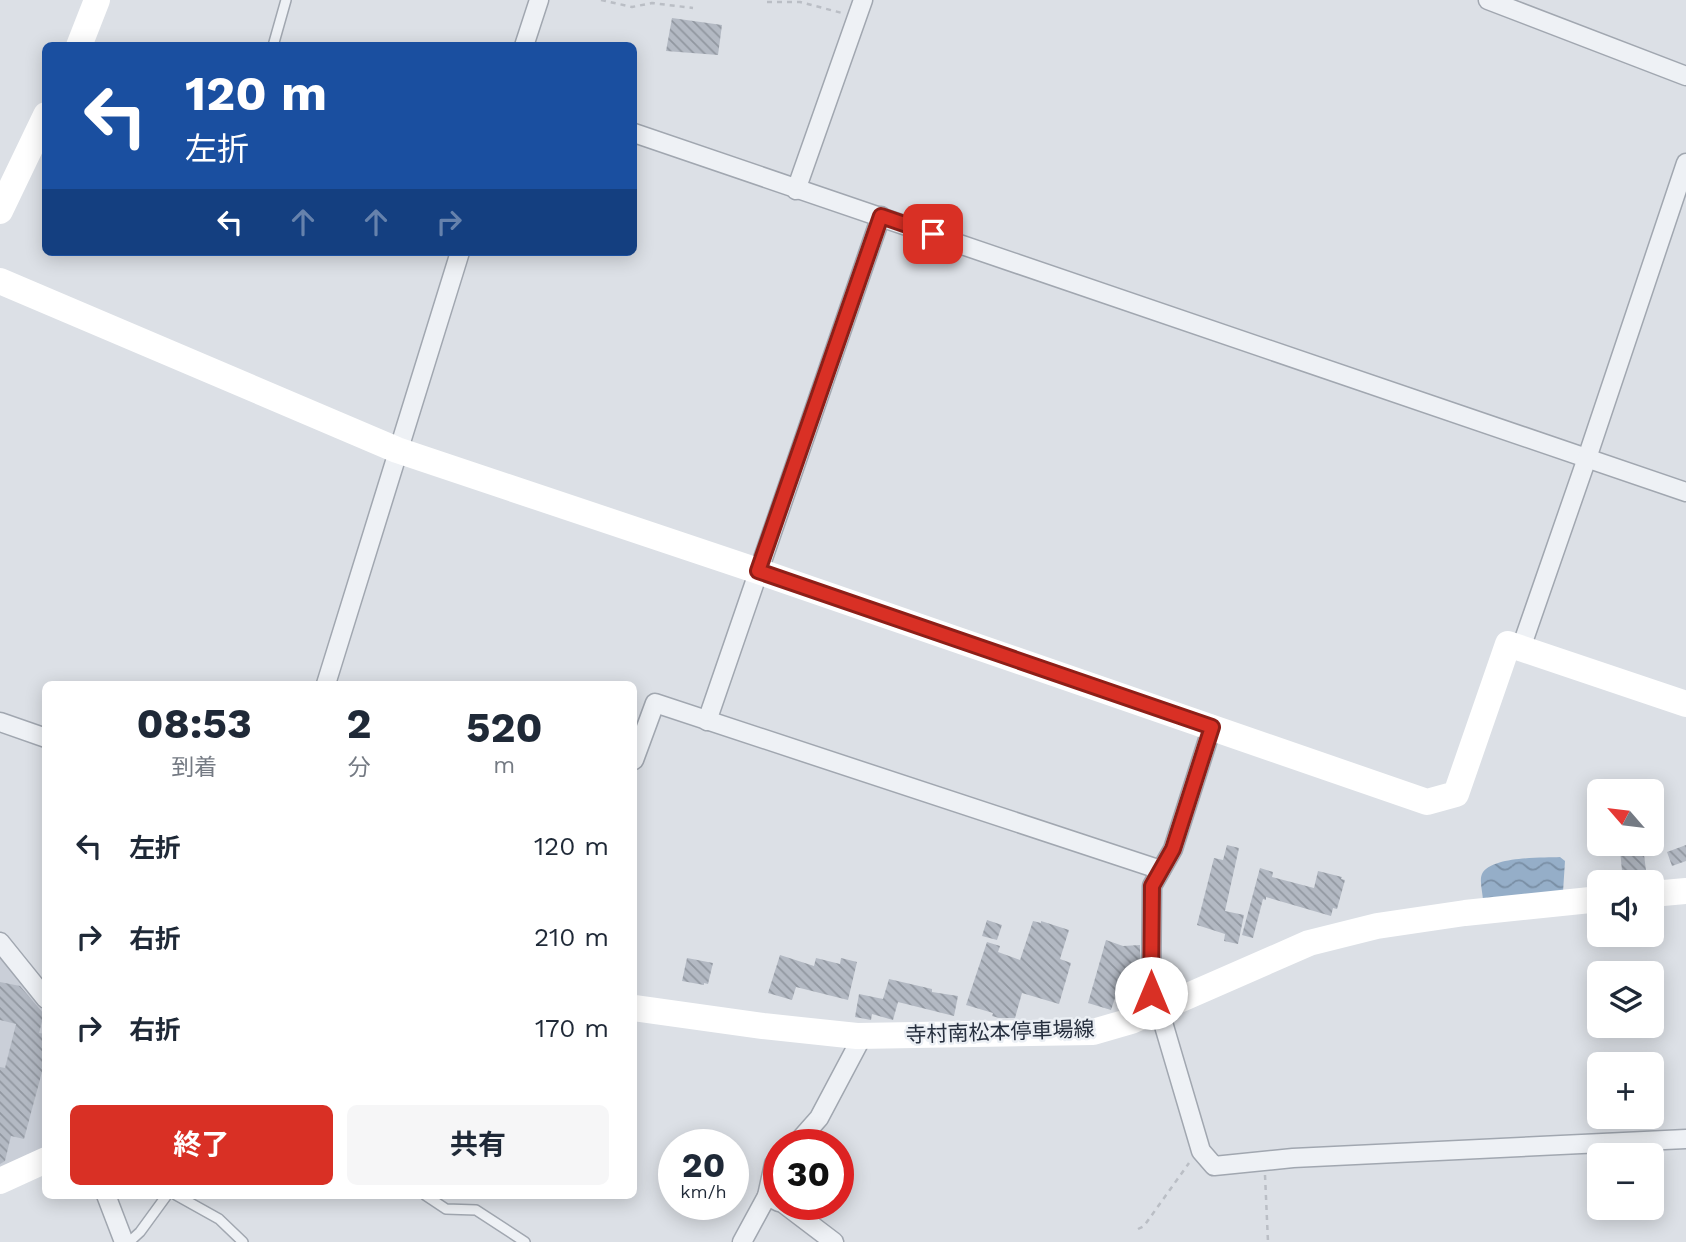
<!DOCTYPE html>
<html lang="ja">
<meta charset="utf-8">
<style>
:root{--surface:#fff;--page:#f6f6f7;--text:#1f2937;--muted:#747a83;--accent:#d93025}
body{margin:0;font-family:"Work Sans","Noto Sans JP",sans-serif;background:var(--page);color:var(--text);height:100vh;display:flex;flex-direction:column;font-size:26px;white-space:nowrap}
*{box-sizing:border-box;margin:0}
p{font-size:23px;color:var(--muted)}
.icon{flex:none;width:38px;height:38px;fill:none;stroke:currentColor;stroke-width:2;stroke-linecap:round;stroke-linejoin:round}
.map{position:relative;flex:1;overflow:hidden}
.panel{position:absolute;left:42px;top:681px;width:595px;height:518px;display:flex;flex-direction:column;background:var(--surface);border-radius:10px;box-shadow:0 4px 18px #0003}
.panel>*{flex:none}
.guide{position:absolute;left:42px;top:42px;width:595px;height:214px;border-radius:10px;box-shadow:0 4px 18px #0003;background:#1a4fa0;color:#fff;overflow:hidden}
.needle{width:46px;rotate:298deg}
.buttons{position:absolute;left:1587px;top:779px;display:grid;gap:14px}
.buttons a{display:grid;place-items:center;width:77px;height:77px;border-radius:10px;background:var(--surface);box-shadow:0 4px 18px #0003;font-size:35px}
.speed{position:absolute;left:658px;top:1129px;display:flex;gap:14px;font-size:35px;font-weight:700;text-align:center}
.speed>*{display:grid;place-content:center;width:91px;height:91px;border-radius:50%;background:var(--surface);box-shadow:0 4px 18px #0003;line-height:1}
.speed small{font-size:18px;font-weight:400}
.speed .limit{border:10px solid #d22;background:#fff;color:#111}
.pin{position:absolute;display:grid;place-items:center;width:60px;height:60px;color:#fff;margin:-30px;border-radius:14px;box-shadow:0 4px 10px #0006}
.me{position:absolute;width:77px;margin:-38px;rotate:0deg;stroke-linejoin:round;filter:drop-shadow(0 0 5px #0008)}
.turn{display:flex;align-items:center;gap:24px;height:147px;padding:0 28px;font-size:32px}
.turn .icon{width:91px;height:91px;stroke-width:2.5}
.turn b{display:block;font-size:49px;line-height:60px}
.lanes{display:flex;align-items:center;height:66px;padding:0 28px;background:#0003;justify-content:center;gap:35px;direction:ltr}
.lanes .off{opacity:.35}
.eta{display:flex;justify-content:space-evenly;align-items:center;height:119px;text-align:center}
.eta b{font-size:42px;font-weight:700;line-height:49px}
.button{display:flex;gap:14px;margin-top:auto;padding:14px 28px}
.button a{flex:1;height:80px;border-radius:10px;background:var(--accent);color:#fff;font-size:28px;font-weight:700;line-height:80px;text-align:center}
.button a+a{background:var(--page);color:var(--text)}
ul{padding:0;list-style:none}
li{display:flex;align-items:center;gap:21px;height:91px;padding:0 28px}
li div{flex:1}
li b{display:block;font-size:26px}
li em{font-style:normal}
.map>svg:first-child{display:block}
</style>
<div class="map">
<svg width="1686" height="1242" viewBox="0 0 1686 1242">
<defs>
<pattern id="water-waves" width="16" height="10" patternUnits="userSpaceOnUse" patternTransform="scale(1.75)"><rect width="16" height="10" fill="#95aec8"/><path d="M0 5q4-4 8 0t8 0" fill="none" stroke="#798ea4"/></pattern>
<pattern id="building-back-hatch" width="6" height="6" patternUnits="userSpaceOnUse" patternTransform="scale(1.75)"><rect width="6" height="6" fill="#b3b9c3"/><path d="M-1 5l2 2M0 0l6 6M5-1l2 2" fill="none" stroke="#9197a0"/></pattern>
</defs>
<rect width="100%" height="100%" fill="#dce0e6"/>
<polygon fill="#cacfd8" points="0,956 46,1014 45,1150 0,1170"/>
<path fill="url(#water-waves)" d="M 1560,857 L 1565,861 L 1563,892 L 1483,901 C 1483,893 1479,881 1482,874 C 1491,856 1542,858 1560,857 Z"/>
<g fill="url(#building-back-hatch)">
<polygon points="672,18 722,25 718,55 666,51"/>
<polygon points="1227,845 1239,848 1225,911 1244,915 1238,944 1224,941 1225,934 1197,925 1214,858 1223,860"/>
<polygon points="1686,845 1686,861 1672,866 1667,852"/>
<polygon points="1643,847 1647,878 1623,881 1620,850"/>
<polygon points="1260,868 1273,872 1272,877 1314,888 1318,871 1342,877 1341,879 1345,880 1337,909 1333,908 1331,916 1266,897 1266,900 1263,899 1253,938 1242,935"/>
<polygon points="987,920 1002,925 997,940 982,936"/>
<polygon points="1033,921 1041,923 1041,921 1069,930 1060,959 1071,963 1059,1004 1022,993 1015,1018 999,1018 992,1016 993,1013 966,1005 987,942 1000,946 998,952 1020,960"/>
<polygon points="1106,940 1123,946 1140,945 1140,968 1125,968 1111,1010 1088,1003"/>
<polygon points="780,955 814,966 816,958 840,964 841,958 857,962 848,1000 796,987 792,1000 768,993"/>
<polygon points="687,958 713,963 708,984 704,983 704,985 682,981"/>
<polygon points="889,979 932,989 932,992 958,996 954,1016 898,1002 893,1020 872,1014 871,1020 855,1017 859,994 883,999"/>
<polygon points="0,982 20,986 44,1014 39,1033 46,1034 46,1057 24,1139 11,1136 5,1161 0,1164 0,1067 5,1068 16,1024 0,1020"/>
</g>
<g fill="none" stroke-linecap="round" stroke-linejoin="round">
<g stroke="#a1a7b0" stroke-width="12">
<g id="lane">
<polyline points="273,46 286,0"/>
<polyline points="176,1195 219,1219 243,1242"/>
<polyline points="425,1195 446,1209 476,1210 525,1242"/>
<polyline points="129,1242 140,1232 167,1195"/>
</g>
</g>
<g stroke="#a1a7b0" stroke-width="21">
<g id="street">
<polyline points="1488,0 1686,76"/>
<polyline points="524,46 539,0"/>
<polyline points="634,133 1686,492"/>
<polyline points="796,190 863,0"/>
<polyline points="1521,648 1587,458 1686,163"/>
<polyline points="326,684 460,252"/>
<polyline points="707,721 881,216"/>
<polyline points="0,722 46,738"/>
<polyline points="1212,727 1173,849 1152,886 1151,993 1159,1009 1201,1151 1214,1166 1293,1158 1686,1139"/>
<polyline points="634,760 655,703 1161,870"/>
<polyline points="0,942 46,999"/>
<polyline points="796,1144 819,1118 863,1035"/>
<polyline points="106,1195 124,1242"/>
<polyline points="767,1196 774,1164 779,1159"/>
<polyline points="784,1204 834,1242"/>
<polyline points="742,1242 767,1196 779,1202"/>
</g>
</g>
<g stroke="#babec5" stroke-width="2.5" stroke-dasharray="5 5" stroke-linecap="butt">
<polyline points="601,0 632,7 652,3 693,8"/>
<polyline points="767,2 800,2 842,13"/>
<polyline points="1265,1175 1268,1242"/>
<polyline points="1138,1229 1144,1226 1189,1163"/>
</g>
<use href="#lane" stroke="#eef1f5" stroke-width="9"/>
<use href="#street" stroke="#eef1f5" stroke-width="18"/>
<g stroke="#fff" stroke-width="26">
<polyline points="79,46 97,0"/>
<polyline points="0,211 46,115"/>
<polyline points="0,281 397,450 758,571 1427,802 1456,794 1508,644 1686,704"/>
<polyline points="1652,894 1686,891"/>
<polyline points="634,1008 763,1026 857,1036 1093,1032 1131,1021 1309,943 1377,926 1465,913 1600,899"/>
<polyline points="0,1181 46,1160"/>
</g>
</g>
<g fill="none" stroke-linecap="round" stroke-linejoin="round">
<g stroke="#8d1f18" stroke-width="18">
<polyline id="route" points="933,234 881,216 758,571 1212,727 1173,849 1152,886 1151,993"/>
</g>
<use href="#route" stroke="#d93025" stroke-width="12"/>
</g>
<g text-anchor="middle" stroke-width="5" stroke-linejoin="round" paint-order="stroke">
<g font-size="21" fill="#252e3d" stroke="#ebeff4">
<text transform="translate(1000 1032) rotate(-2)" y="7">寺村南松本停車場線</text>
</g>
</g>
</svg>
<div class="buttons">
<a><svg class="needle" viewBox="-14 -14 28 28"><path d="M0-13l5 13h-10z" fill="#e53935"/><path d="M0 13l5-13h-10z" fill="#747a83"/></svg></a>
<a><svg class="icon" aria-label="sound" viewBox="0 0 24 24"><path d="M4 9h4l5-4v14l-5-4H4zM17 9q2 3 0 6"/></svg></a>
<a><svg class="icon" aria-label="layers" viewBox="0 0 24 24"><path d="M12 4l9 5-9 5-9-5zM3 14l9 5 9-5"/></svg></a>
<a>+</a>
<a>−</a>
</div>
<div class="speed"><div>20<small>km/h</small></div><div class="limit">30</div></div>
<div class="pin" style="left:933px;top:234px;background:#d93025"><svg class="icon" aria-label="arrive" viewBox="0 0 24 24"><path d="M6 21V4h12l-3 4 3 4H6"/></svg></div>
<svg class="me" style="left:1151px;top:993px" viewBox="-20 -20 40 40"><circle r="19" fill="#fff"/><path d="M0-13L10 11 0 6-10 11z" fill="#d93025"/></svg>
<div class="guide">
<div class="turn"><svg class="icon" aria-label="left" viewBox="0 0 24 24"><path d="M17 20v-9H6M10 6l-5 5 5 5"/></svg><div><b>120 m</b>左折</div></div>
<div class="lanes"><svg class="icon" aria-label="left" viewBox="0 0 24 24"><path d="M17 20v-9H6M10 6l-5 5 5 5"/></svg><svg class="icon off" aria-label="ahead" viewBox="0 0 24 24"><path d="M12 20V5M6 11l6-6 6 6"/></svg><svg class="icon off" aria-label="ahead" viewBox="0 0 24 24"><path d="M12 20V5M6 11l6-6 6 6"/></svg><svg class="icon off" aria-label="right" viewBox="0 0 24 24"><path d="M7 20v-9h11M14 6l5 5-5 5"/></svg></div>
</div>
<section class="panel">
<div class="eta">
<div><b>08:53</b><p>到着</p></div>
<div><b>2</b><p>分</p></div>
<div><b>520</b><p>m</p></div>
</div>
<ul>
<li><svg class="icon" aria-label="left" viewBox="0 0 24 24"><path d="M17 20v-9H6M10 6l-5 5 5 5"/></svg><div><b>左折</b></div><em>120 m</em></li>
<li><svg class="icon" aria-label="right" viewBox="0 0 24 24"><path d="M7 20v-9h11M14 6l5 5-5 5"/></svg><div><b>右折</b></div><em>210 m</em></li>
<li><svg class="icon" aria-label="right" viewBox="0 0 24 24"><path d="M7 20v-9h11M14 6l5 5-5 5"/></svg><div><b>右折</b></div><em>170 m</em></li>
</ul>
<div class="button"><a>終了</a><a>共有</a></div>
</section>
</div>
